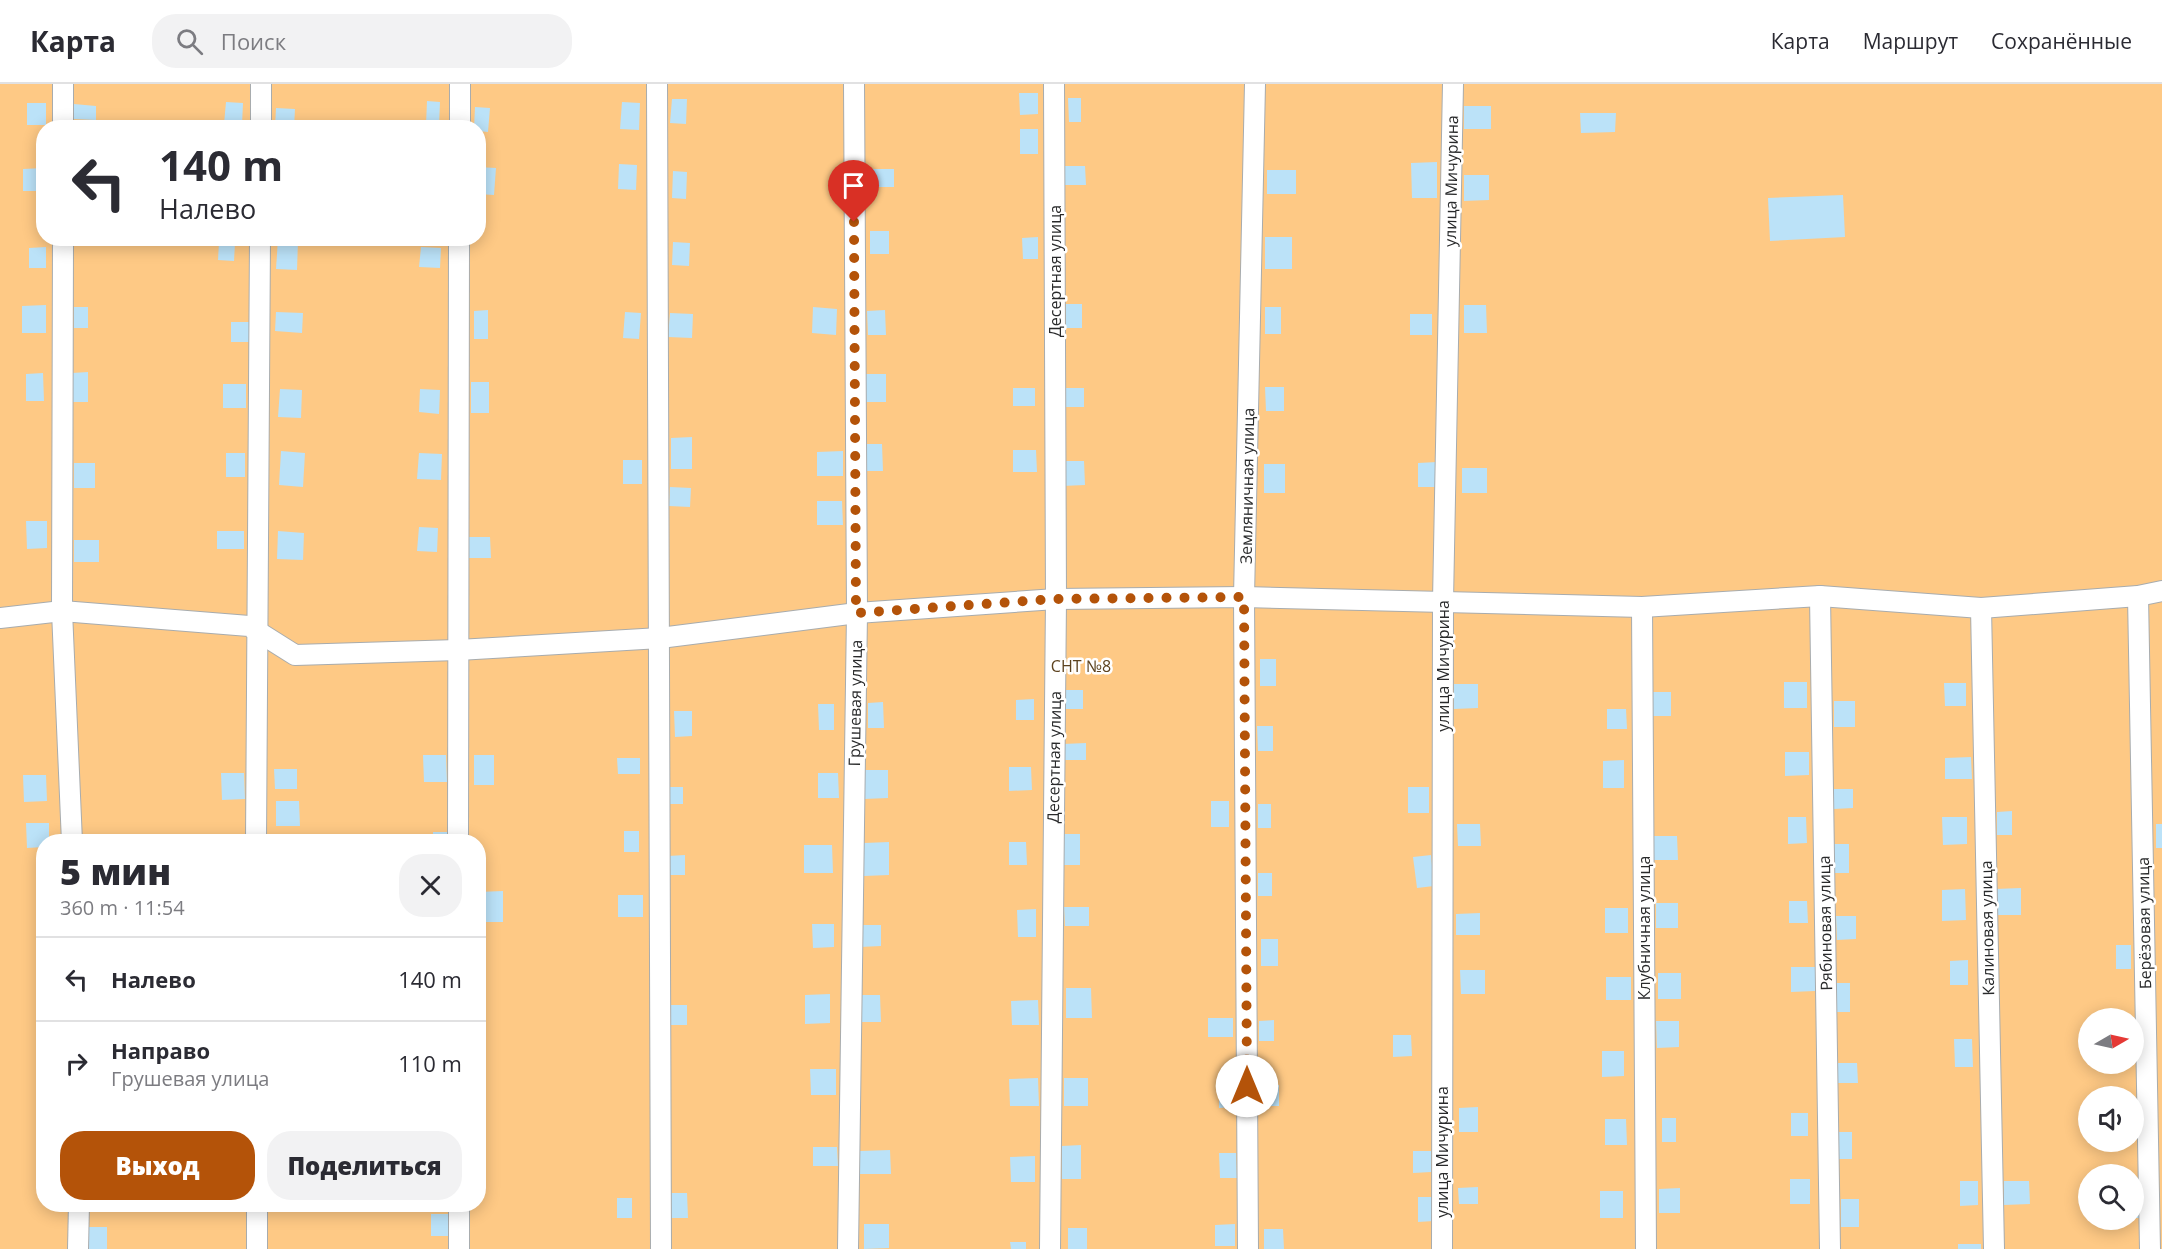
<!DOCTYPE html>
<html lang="ru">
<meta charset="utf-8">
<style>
:root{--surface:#fff;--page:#f2f2f3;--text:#2b2b33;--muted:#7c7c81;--line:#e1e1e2;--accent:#b45309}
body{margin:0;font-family:"Open Sans",sans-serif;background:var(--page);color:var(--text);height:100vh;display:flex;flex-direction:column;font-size:22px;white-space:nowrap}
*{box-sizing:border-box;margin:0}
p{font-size:20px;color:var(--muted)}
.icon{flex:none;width:33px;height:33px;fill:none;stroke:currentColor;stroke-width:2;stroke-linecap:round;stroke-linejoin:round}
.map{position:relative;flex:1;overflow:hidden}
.drawer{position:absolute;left:36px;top:750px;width:450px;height:378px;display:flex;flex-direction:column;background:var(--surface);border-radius:24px;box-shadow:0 3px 15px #0003}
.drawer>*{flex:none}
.guide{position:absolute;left:36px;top:36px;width:450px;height:126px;border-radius:24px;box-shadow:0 3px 15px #0003;background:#fff;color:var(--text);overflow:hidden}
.needle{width:39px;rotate:81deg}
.tools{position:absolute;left:2078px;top:924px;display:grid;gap:12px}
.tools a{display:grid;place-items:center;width:66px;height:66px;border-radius:50%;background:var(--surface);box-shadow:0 3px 15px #0003;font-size:30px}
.pin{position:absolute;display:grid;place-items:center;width:51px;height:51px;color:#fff;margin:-62px -26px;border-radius:50% 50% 50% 0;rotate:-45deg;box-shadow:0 0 6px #0007}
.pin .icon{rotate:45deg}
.me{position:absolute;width:66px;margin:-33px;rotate:0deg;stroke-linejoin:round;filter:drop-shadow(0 0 4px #0008)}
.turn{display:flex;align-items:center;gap:21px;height:126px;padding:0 24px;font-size:27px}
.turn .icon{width:78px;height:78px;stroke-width:2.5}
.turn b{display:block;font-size:42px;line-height:51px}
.round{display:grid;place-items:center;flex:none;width:63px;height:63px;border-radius:24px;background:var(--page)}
.head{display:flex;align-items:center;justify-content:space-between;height:102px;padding:0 24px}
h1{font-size:36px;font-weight:800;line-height:45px}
.action{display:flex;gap:12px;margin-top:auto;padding:12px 24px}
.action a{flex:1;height:69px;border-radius:24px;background:var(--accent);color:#fff;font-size:24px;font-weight:800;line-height:69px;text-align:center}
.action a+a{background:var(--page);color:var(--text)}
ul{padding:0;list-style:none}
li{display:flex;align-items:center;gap:18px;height:84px;padding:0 24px;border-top:2px solid var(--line)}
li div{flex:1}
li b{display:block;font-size:22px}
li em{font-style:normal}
header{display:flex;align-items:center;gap:36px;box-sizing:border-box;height:84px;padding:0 30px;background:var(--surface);border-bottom:2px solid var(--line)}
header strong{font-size:28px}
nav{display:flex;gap:33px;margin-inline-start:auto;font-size:21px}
.search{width:420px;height:54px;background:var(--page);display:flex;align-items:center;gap:15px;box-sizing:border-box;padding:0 21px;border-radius:24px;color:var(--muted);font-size:22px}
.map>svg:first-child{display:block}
</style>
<header>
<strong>Карта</strong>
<div class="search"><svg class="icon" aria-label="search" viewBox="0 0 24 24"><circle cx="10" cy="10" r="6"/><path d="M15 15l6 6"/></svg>Поиск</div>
<nav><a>Карта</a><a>Маршрут</a><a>Сохранённые</a></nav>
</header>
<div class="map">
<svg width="2162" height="1165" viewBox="0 0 2162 1165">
<rect width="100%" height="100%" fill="#edf1f3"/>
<path fill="#fec985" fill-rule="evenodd" d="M 0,0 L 2162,0 L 2162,1165 L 0,1165 ZM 44,44 L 478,44 L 478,154 L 44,154 ZM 44,758 L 478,758 L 478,1120 L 44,1120 ZM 2088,934 L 2133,934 L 2133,980 L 2088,980 ZM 2088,1012 L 2133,1012 L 2133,1058 L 2088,1058 ZM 2088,1090 L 2133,1090 L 2133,1136 L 2088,1136 Z"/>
<g fill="#bbe2f8">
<polygon points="1019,9 1038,9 1038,30 1020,31"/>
<polygon points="1068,14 1081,14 1081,38 1069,38"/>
<polygon points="672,15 687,15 686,40 670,39"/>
<polygon points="427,17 440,18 439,42 426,41"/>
<polygon points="226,18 243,19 242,41 224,40"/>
<polygon points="622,18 640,19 639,46 620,45"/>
<rect x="27" y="19" width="19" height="22"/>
<polygon points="74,20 96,22 96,36 73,35"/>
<rect x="1464" y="22" width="27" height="23"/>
<polygon points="475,23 490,24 488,48 478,47 478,44 474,44"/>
<polygon points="276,24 295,25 294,44 275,44"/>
<polygon points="1580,29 1616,29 1615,48 1581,49"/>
<rect x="1020" y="45" width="18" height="25"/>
<polygon points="1437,78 1437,114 1412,114 1411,79"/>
<polygon points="619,80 637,81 636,106 618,105"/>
<polygon points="1064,82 1085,82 1086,101 1064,101"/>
<polygon points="478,83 496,84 494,111 478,110"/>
<polygon points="44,84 44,107 23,107 23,85"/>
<rect x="871" y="85" width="23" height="18"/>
<rect x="1267" y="86" width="29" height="24"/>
<polygon points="673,87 687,88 686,115 672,114"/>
<polygon points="1464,91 1489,91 1489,116 1464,117"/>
<polygon points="1843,111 1845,153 1770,157 1768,114"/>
<rect x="870" y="147" width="19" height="23"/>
<polygon points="1038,153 1038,175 1023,175 1022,154"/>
<rect x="1265" y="153" width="27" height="32"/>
<polygon points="278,155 298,157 297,186 276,185"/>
<polygon points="219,158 235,159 234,177 218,176"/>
<polygon points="673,158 690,159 689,182 672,181"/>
<polygon points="46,163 46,184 29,184 29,164"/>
<polygon points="421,163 441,164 440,184 419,183"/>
<rect x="1066" y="220" width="16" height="24"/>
<polygon points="46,221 46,249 22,249 22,222"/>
<polygon points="1464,221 1486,221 1487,249 1464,249"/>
<rect x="74" y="223" width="14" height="21"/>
<polygon points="813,223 837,225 836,251 812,249"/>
<rect x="1265" y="223" width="16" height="27"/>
<polygon points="488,226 488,255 474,255 474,227"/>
<polygon points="885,226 886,251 868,251 867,227"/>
<polygon points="276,228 303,229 302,249 275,247"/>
<polygon points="625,228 641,229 639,255 623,254"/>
<polygon points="670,229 693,230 692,254 668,253"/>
<rect x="1410" y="230" width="22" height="21"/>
<rect x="231" y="238" width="20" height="20"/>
<polygon points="88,288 88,318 72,318 72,289"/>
<polygon points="43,289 44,317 26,317 26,290"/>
<polygon points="863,290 886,290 886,318 864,318"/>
<rect x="471" y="298" width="18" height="31"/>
<rect x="223" y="300" width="23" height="24"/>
<polygon points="1265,303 1284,303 1284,327 1266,327"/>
<rect x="1013" y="304" width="22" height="18"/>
<rect x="1065" y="304" width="19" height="19"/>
<polygon points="280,305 302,306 301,334 278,333"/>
<polygon points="420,305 440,306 439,330 419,328"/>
<polygon points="692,353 692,385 671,385 671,354"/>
<polygon points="865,360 882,360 883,387 866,387"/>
<polygon points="1013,366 1036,366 1037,388 1013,388"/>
<polygon points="281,367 305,369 303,403 279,401"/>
<polygon points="843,367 843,392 817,392 817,368"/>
<rect x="226" y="369" width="19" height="24"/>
<polygon points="419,369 442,370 441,396 417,395"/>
<rect x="623" y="376" width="19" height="24"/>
<polygon points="1062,377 1084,377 1085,401 1062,402"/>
<polygon points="1437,378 1437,403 1418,403 1418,379"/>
<rect x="74" y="379" width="21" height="25"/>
<rect x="1264" y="380" width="21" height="29"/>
<rect x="1462" y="384" width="25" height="25"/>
<polygon points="670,403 691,404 690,423 669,422"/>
<polygon points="817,417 842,417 843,441 817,441"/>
<polygon points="26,437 47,437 47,464 27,465"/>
<polygon points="419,443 438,444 437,468 417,467"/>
<rect x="217" y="447" width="27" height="18"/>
<polygon points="278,447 304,449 303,476 277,475"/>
<polygon points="468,453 490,453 491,474 469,474"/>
<rect x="74" y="456" width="25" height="22"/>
<rect x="1260" y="575" width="16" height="27"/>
<rect x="1784" y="598" width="23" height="26"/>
<polygon points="1944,599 1966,599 1966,622 1945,622"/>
<polygon points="1454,600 1478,600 1478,624 1454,625"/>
<rect x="1065" y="606" width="18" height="19"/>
<rect x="1650" y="608" width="21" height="24"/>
<polygon points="1034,615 1034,636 1016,636 1016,616"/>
<rect x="1834" y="617" width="21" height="26"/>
<polygon points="883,618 884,644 868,644 868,619"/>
<polygon points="818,620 834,620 834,646 819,646"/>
<polygon points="1607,625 1626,625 1627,645 1607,645"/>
<polygon points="674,627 692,627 692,652 675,653"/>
<polygon points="1257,642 1273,642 1273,667 1258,667"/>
<polygon points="1086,659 1086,676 1063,676 1063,660"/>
<polygon points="1785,668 1809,668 1809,691 1785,692"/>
<polygon points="423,671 446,671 447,698 424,698"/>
<rect x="474" y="671" width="20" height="30"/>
<polygon points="1971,673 1972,695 1945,695 1945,674"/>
<polygon points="617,674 640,674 640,690 618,690"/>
<polygon points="1624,676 1624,704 1603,704 1603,677"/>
<polygon points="1009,683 1031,683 1032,706 1009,707"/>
<polygon points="274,685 297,685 297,705 275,705"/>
<polygon points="864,686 888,686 888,714 864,715"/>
<polygon points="221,689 244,689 245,715 222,716"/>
<polygon points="818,689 838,689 839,714 818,714"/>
<polygon points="23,691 46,691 47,717 24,718"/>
<rect x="669" y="703" width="14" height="17"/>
<rect x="1408" y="703" width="21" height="26"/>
<polygon points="1833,705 1853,705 1853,724 1834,725"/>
<polygon points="276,717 299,717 300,742 276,742"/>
<rect x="1211" y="717" width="18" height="26"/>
<rect x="1258" y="720" width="13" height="24"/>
<polygon points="2012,727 2012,751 1997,751 1997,728"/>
<polygon points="1788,733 1806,733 1807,759 1788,760"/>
<polygon points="1942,733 1967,733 1967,760 1943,761"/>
<polygon points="26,739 49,739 49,758 44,758 44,763 27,764"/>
<polygon points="1457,740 1480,740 1481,762 1458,762"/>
<rect x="2156" y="740" width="6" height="24"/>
<rect x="624" y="747" width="15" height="21"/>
<rect x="433" y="748" width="14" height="10"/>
<rect x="1062" y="750" width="18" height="31"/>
<polygon points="1653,752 1677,752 1678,776 1653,776"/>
<polygon points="889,758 889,791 864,792 864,759"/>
<polygon points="1009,758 1026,758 1027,781 1009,781"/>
<rect x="1834" y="760" width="15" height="29"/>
<polygon points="804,761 832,761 833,789 804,789"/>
<polygon points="685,771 685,791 669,791 668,772"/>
<polygon points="1431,771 1434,802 1417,804 1413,773"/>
<rect x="1258" y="789" width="14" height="23"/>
<polygon points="2021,804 2021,831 1995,831 1995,805"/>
<polygon points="1965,805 1966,836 1942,837 1942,806"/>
<polygon points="503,807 503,838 478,838 478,808"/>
<rect x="618" y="811" width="25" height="22"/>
<polygon points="1789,817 1807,817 1808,839 1789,839"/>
<rect x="1656" y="819" width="22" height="25"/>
<polygon points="1064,823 1089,823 1089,842 1065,842"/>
<rect x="1605" y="824" width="23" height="25"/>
<polygon points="1036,825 1036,853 1018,853 1017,826"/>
<polygon points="1480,829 1480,851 1456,851 1456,830"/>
<polygon points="1836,832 1856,832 1856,855 1837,856"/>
<polygon points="812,840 834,840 834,863 813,864"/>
<polygon points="860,841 881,841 881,862 860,863"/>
<rect x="1261" y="855" width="17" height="27"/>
<rect x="2116" y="861" width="15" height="24"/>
<polygon points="1968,876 1968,901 1950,901 1950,877"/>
<polygon points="1791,883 1815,883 1815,907 1791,908"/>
<polygon points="1460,886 1485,886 1485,910 1461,910"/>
<rect x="1658" y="889" width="23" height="26"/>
<rect x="1606" y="893" width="25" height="23"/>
<rect x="1834" y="899" width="16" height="29"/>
<polygon points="1066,904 1091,904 1092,934 1066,934"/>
<polygon points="830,910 830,939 805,940 805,911"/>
<polygon points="860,911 880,911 881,938 860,938"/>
<polygon points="1038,916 1039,941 1012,941 1011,917"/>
<rect x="668" y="921" width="19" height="20"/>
<rect x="1208" y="934" width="25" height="19"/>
<polygon points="1274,936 1274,957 1259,957 1259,937"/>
<polygon points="1656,937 1679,937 1679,963 1657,964"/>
<polygon points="1393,951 1411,951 1412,972 1393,973"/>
<polygon points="1954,955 1972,955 1973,983 1955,983"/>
<polygon points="1602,967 1624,967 1624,992 1602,993"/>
<polygon points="1837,979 1857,979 1858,999 1837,999"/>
<polygon points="810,985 836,985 836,1011 811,1011"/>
<polygon points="1038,994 1039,1022 1010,1022 1009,995"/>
<rect x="1064" y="994" width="24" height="28"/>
<polygon points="1219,997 1235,997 1235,1023 1219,1024"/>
<rect x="1262" y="1001" width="17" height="21"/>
<polygon points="1478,1023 1478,1048 1459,1048 1459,1024"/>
<rect x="1791" y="1029" width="17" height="23"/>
<rect x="1662" y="1034" width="14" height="24"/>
<polygon points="1605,1035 1626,1035 1627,1061 1605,1061"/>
<polygon points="1837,1048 1852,1048 1852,1075 1838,1075"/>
<polygon points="1081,1061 1081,1095 1062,1095 1062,1062"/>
<polygon points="813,1063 837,1063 838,1082 813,1082"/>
<polygon points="890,1066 891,1090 860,1090 860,1067"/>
<polygon points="1413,1067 1431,1067 1431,1088 1413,1089"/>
<polygon points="1219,1069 1236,1069 1237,1094 1220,1094"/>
<polygon points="1035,1072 1035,1098 1011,1098 1010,1073"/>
<rect x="1790" y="1095" width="20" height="25"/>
<polygon points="1960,1097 1978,1097 1978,1121 1960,1122"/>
<polygon points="2004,1097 2029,1097 2030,1120 2004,1121"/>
<polygon points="1478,1103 1478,1120 1459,1120 1458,1104"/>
<polygon points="1680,1104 1680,1129 1659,1129 1659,1105"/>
<rect x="1600" y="1107" width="23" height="27"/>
<polygon points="670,1109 687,1109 688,1134 670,1134"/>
<polygon points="1418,1113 1433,1113 1434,1137 1418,1138"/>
<rect x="617" y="1114" width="15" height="20"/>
<rect x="1841" y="1115" width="18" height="28"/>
<rect x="2133" y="1116" width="7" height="18"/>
<rect x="225" y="1120" width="19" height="8"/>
<rect x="431" y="1130" width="23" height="22"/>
<polygon points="864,1140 889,1140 889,1164 864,1165"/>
<polygon points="1235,1140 1235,1162 1215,1162 1215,1141"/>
<rect x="87" y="1143" width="20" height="22"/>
<rect x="1068" y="1144" width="19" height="21"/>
<polygon points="1264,1145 1283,1145 1284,1165 1264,1165"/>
<polygon points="1010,1158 1026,1158 1026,1165 1011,1165"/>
<rect x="1958" y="1160" width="23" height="5"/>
</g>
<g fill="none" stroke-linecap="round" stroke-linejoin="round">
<g stroke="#a8acae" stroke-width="22">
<g id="street">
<polyline points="657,0 661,1165"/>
<polyline points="63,44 63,0"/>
<polyline points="261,44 261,0"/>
<polyline points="460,44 460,0"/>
<polyline points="63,154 62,527 72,758"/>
<polyline points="1820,512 1830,1165"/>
<polyline points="2138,512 2150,1165"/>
<polyline points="1642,523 1646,1165"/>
<polyline points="1981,524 1994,1165"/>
<polyline points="0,534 62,527 249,542 295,571 458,566 660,554 857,529 1056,515 1244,513 1642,523 1820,512 1981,524 2138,512 2162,507"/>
<polyline points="256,758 260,154"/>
<polyline points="458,758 459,154"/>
<polyline points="257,1120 257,1165"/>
<polyline points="459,1120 459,1165"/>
<polyline points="78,1165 79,1120"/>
<polyline points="848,1165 857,529 854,0"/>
<polyline points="1050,1165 1056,515 1054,0"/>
<polyline points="1248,1165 1244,513 1255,0"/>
<polyline points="1442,1165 1443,517 1453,0"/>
</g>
</g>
<use href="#street" stroke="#fff" stroke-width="20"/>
</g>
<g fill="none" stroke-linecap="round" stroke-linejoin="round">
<polyline stroke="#b45309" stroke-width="10" stroke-dasharray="0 18" points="854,138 856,529 1056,515 1244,513 1247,1002"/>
</g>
<g text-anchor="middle" stroke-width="5" stroke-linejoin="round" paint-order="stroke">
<g font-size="16" fill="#292a2b" stroke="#fff">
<text transform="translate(1451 97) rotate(-89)" y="6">улица Мичурина</text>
<text transform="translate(1055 187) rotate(-90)" y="6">Десертная улица</text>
<text transform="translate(1247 402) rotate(-89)" y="6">Земляничная улица</text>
<text transform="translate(1443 582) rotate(-90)" y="6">улица Мичурина</text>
<text transform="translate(855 619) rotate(-89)" y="6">Грушевая улица</text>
<text transform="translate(1054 673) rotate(-89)" y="6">Десертная улица</text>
<text transform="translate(1825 839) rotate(-91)" y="6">Рябиновая улица</text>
<text transform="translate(2144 839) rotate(-91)" y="6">Берёзовая улица</text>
<text transform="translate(1644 844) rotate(-90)" y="6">Клубничная улица</text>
<text transform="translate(1987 844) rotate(-91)" y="6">Калиновая улица</text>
<text transform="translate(1442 1068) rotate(-90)" y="6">улица Мичурина</text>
</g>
<g font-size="16" fill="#5d431f" stroke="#fff">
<text x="1081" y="588">СНТ №8</text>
</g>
</g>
</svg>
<div class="tools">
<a><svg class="needle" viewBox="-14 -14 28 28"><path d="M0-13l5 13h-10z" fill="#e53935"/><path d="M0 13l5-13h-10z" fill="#7c7c81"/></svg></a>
<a><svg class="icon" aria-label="sound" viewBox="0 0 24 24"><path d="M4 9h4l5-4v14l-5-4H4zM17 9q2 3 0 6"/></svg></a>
<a><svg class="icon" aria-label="search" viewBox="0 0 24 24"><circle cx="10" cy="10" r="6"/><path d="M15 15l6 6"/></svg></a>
</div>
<div class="pin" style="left:854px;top:138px;background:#d93025"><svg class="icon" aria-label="arrive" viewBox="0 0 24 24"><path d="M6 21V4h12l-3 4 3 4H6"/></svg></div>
<svg class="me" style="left:1247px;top:1002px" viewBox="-20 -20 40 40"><circle r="19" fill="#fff"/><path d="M0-13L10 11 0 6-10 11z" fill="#b45309"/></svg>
<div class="guide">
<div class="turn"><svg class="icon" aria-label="left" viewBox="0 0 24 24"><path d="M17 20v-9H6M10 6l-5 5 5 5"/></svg><div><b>140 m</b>Налево</div></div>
</div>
<section class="drawer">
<div class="head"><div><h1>5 мин</h1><p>360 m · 11:54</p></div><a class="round"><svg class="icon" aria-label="close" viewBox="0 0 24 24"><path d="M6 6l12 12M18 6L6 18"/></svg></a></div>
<ul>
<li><svg class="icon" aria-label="left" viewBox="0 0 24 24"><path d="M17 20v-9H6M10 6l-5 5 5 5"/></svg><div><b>Налево</b></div><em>140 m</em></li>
<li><svg class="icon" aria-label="right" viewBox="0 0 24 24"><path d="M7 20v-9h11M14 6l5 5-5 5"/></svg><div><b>Направо</b><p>Грушевая улица</p></div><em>110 m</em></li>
</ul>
<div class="action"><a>Выход</a><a>Поделиться</a></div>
</section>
</div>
